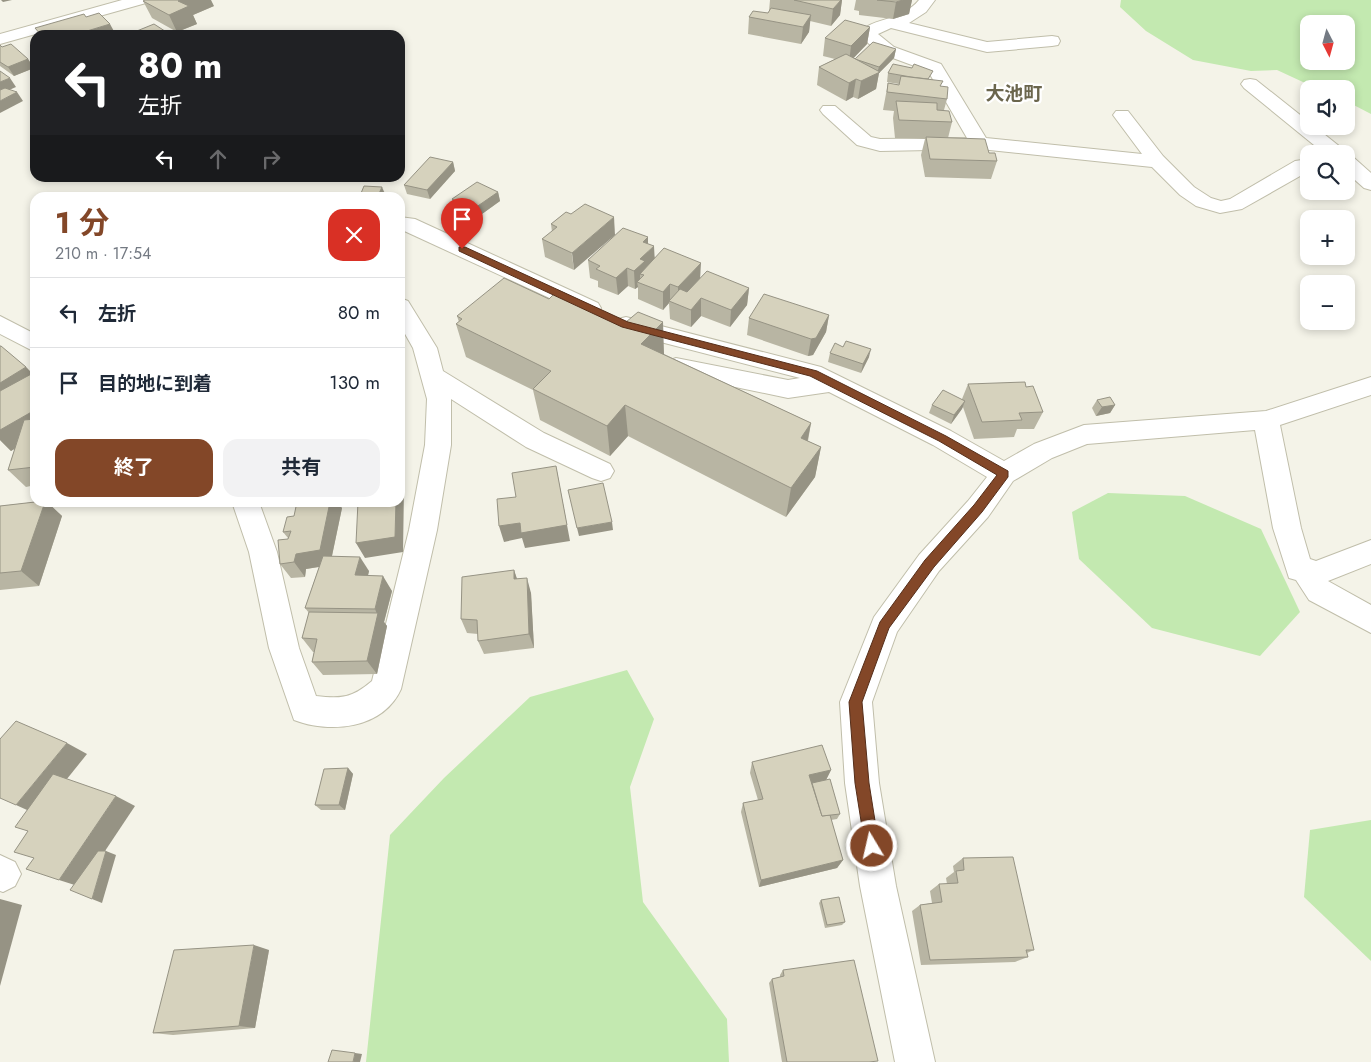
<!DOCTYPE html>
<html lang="ja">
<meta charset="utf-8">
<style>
:root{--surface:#fff;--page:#f2f2f3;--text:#1f2937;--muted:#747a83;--line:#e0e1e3;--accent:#834728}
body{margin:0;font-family:Jost,"Noto Sans JP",sans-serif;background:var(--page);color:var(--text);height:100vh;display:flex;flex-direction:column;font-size:19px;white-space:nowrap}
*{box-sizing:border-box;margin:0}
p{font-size:16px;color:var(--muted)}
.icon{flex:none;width:28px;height:28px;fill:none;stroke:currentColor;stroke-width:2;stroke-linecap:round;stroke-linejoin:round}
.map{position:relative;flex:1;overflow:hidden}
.panel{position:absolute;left:30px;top:192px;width:375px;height:315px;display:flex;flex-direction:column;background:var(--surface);border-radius:15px;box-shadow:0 2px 8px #0003}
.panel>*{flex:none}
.guide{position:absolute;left:30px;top:30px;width:375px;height:152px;border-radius:15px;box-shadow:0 2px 8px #0003;background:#202124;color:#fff;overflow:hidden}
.needle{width:32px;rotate:174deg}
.buttons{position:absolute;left:1300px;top:15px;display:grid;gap:10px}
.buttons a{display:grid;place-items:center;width:55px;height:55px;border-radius:10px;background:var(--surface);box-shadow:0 2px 8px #0003;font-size:25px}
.pin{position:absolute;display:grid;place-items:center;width:42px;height:42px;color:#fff;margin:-51px -21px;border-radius:50% 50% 50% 0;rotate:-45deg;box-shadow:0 0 5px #0007}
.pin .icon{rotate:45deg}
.me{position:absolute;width:55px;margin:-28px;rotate:351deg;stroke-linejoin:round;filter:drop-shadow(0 0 4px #0008)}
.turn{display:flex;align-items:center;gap:18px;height:105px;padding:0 25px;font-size:22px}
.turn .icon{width:65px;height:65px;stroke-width:2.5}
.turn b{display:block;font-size:35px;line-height:42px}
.lanes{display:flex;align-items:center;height:48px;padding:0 25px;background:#0003;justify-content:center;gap:25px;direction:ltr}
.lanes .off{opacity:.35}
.round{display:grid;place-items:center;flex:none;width:52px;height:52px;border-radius:15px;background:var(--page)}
.head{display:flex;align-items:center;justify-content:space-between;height:85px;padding:0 25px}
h1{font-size:30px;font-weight:700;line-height:38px;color:var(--accent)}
.cta{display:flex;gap:10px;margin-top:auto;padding:10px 25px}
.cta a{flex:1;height:58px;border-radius:15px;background:var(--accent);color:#fff;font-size:20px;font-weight:700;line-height:58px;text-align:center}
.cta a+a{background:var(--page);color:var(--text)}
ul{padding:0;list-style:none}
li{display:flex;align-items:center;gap:15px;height:70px;padding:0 25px;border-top:1px solid var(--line)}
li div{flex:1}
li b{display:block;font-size:19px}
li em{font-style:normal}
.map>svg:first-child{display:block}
</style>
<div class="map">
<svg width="1371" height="1062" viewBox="0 0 1371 1062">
<rect width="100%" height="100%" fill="#f4f3e8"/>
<g fill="#c3e9b0" fill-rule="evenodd">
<path d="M 1121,0 L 1371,0 L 1371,114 L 1346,101 L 1346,89 L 1318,89 L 1277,70 L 1251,71 L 1193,60 L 1146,31 L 1120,7 ZM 1309,24 L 1346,24 L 1346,61 L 1309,61 Z"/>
<polygon points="1108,493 1185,496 1261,529 1300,612 1260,656 1152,628 1079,559 1072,512"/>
<polygon points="627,670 654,719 630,787 643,902 727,1019 729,1062 366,1062 390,835 444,778 530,697"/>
<polygon points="1371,820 1371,961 1304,897 1310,830"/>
</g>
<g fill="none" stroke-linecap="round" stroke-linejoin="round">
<g stroke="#c0beaa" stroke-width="2">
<g id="minor">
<polygon points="122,0 148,0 146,3 0,44 0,34"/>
<path d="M 919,0 L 935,0 L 926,12 L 909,23 L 987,42 L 1052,36 L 1058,37 L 1060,41 L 1058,45 L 1052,46 L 987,52 L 891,28 L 878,34 L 894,47 L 941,64 L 986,138 L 1142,154 L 1113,115 L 1116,111 L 1128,111 L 1163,156 L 1194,187 L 1211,198 L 1221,201 L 1230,199 L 1295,161 L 1309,159 L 1309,171 L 1242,209 L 1220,213 L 1196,206 L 1180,195 L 1152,167 L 980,149 L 880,151 L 857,145 L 823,114 L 820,110 L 823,106 L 835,106 L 871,137 L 880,139 L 967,138 L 928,71 L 882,54 L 868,43 L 861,32 C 871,18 902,21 919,0 Z"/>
<polygon points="1250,79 1256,80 1309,122 1309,126 1314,126 1344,150 1347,154 1325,154 1244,88 1241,84 1244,80"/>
<polygon points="1346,155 1353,157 1371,173 1371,190 1364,188 1346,172"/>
<polygon points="400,217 415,219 598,303 601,308 598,313 590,316 582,313 400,229"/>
<path d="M 400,298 L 408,301 L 437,348 L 443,371 L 544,433 L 610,464 L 614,471 L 610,478 L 601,481 L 592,478 L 526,447 L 451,399 L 451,445 L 437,530 L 401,689 C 383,729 330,734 294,720 L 269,648 L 249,552 L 232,502 L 259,502 L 277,552 L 299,648 L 316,696 C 342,699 352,698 372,681 L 409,530 L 425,445 L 427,399 L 413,348 L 400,325 Z"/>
<polygon points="0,316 35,334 35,352 0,334"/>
<polygon points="626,317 821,367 951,431 1004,461 1034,444 1084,425 1266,411 1371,377 1371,395 1280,425 1301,528 1310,559 1316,561 1371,540 1371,564 1328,581 1371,605 1371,633 1309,600 1296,580 1289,578 1273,528 1255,430 1087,444 1052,458 1013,481 988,517 939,571 897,632 872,702 879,783 896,886 935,1062 895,1062 860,886 845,783 840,702 874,617 919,555 968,501 987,477 933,445 829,392 788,398 668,373 664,367 668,361 676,358 788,380 800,378 618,331 615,325 618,319"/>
<polygon points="0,855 15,862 21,874 15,886 3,892 0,891"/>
</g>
</g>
<use href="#minor" fill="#fff" fill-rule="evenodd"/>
</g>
<g fill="#b8b5a3">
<polygon points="770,0 842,0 840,15 831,26 810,21 809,32 801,44 748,34 749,17 768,13 769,11"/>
<polygon points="856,0 912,0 909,14 893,19 859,15 859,11 854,10"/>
<polygon points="143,1 214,6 193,15 197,24 177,32 152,18"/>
<polygon points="870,27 867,44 853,58 855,59 896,49 894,58 879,73 876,89 858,99 853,97 846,101 817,85 819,67 835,59 823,56 825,38"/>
<polygon points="0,45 2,47 28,59 34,68 14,76 0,66"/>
<polygon points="888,73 930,80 941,86 947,99 944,110 952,122 948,138 989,153 997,161 991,179 925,177 921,155 925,139 895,138 893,118 894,111 883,110 888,83 899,85 899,84 887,82"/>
<polygon points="453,162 455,171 430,199 407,194 404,185"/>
<polygon points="498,192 500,201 475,219 454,208 452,199"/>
<polygon points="566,212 574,270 545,257 542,239 552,232 551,224"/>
<polygon points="648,237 648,244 655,258 700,278 749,288 747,305 730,327 701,316 691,327 670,319 669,303 663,310 638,299 638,287 635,289 628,286 618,295 598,287 598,281 590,278 588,260"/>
<polygon points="829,315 826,332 813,355 808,356 747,335 749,318"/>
<polygon points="457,316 664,354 811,423 808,441 821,447 815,477 786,517 628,436 610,456 540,420 533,390 466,357 456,324 459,322"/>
<polygon points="0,346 26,367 32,373 35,372 35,485 26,487 8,470 15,448 11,451 0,440"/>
<polygon points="830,353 869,357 861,373 828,362"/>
<polygon points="968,384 1026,387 1043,412 1034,429 1017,429 1014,437 974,439 963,407 951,424 929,413 932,405 962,399"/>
<polygon points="1097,400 1115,405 1110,413 1096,416 1092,408"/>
<polygon points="35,502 47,502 62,516 39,586 0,590 0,506"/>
<polygon points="342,508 332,556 369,571 368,576 392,591 384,622 387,626 377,674 323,675 312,662 314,652 313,652 302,638 309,613 305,608 319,567 306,569 305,577 291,578 280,564 288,538 283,532 294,516"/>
<polygon points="514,570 517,579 531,593 534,648 484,654 478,641 478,634 467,633 461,619"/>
<polygon points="752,762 831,770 826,780 840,814 837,819 831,820 843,860 837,868 759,887 741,812 743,803 758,800 750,773"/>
<polygon points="348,768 353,774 345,810 321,810 315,805"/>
<polygon points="963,858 1034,950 1027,953 1028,957 1015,962 921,965 912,911 920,905 932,903 930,891 939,884 947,884 946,878 954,872 953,866"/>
<polygon points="821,900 845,922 842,925 825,928 819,903"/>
<polygon points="269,950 255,1028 173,1035 153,1033"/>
<polygon points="783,970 869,1062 782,1062 769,983 772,979 780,977 780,975"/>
</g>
<g fill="#969384">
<polygon points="1,0 12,0 3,2"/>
<polygon points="180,0 211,0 214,6 193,15 197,24 177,32 169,15 178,1"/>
<polygon points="841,0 842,0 840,15 831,26 833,9"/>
<polygon points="903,0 912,0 909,14 893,19 896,2"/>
<polygon points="811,15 809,32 801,44 803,27"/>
<polygon points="110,24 116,35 74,35"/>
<polygon points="870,27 867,44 849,63 851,46"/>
<polygon points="896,49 894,58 879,73 876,89 858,99 861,81 877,73 879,67"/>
<polygon points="28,59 34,68 14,76 8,67"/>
<polygon points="10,78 16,87 0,94 0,82"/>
<polygon points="856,79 853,97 846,101 849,83"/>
<polygon points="17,92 23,101 0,113 0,101"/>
<polygon points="453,162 455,171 430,199 427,190"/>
<polygon points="382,187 386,196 385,198 377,198"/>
<polygon points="498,192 500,201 475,219 472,210"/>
<polygon points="614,217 615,235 574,270 572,253"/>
<polygon points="648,237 648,252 654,246 655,264 644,275 640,274 640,283 637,282 638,287 635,289 634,271 640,259 643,242"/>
<polygon points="701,263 700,280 678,305 678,287"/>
<polygon points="627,268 628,286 618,295 616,278"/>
<polygon points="670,284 670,302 669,301 669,303 663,310 663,292"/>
<polygon points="749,288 747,305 730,327 731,310"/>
<polygon points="701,298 701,316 691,327 691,310"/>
<polygon points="829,315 826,332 813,355 808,356 811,339"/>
<polygon points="663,322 664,354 643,376 641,344"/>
<polygon points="871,349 869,357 861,373 863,364"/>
<polygon points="26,367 35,377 0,410 0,383"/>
<polygon points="965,401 962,409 951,424 954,415"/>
<polygon points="625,405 628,436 610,456 607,426"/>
<polygon points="1115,405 1110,413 1096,416 1102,407"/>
<polygon points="35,410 35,437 11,451 0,440 0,430"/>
<polygon points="811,423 805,453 801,438"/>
<polygon points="821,447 815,477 786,517 791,488"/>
<polygon points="556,466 570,541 525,548 522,538 504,542 499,526"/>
<polygon points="400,481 404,488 403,552 365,558 356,543 396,502 400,502"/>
<polygon points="45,502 47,502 62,516 39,586 21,571"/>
<polygon points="330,502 338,502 342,508 330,565 306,569 305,577 294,562 296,554"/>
<polygon points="612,522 613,530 579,536 577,528"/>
<polygon points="360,557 369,571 364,590 355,575"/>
<polygon points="514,570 519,585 514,579"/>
<polygon points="383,576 392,591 384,622 387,626 377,674 367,661 377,614 375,609"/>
<polygon points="527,578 531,593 534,648 529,634"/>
<polygon points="67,743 87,754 38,815 16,805"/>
<polygon points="348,768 353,774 345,810 339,805"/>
<polygon points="831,770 826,780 805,786 809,775"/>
<polygon points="116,796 135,806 81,887 59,880"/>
<polygon points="106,851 116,855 102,903 92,899"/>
<polygon points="843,860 837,868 759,887 761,880"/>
<polygon points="0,899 22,905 0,986"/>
<polygon points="254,945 269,950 255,1028 239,1026"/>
<polygon points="355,1053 362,1054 360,1062 353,1062"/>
</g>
<g fill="#d6d2bd" stroke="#969384">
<polygon points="145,0 180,0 178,1 189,6 169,15 143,1"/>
<polygon points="794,0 841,0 833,9"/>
<polygon points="877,0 903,0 896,2"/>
<polygon points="771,8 811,15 803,27 749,17 753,11 768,13"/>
<polygon points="99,13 110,24 74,35 41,35 35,28 84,14 86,17"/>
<polygon points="845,20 870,27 851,46 825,38"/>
<polygon points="154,24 171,35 127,35"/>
<polygon points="873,42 896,49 879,67 855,59"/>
<polygon points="11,44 28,59 8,67 0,62 0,45 2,47"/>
<polygon points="846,54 880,72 861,81 856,79 849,83 819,67"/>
<polygon points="893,64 912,68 914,64 933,71 928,79 911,77 888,73"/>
<polygon points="0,71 10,78 0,82"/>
<polygon points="901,76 943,81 940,86 948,87 947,99 887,92 888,83 899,85"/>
<polygon points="5,88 17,92 0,101 0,90"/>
<polygon points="896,101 937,103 937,110 949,111 952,122 899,120"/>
<polygon points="926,137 985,139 989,153 995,153 997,161 930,159"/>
<polygon points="430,157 453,162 427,190 404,185"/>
<polygon points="477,182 498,192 472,210 452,199"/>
<polygon points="364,186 382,187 377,198 359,198"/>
<polygon points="585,204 614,217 572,253 542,239 557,227 551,224 566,212 571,214"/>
<polygon points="623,228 648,237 643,242 654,246 640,259 645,261 634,271 627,268 616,278 596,269 600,266 588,260"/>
<polygon points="664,248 701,263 678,287 670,284 663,292 637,282 644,275 640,274"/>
<polygon points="707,271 749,288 731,310 701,298 691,310 669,301 680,289 687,292"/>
<polygon points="504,278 549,299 558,290 626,322 638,312 663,322 641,344 811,423 801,438 821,447 791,488 625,405 607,426 533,389 551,371 456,324 462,319 457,316"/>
<polygon points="764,294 829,315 816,338 811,339 749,318"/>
<polygon points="846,341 871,349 863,364 830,353 835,343 843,347"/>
<polygon points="0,346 1,346 26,367 0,383"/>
<polygon points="35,372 35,410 0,430 0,391"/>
<polygon points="1025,382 1026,387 1033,386 1043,412 1019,413 1022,420 982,422 968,384"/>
<polygon points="943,390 965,401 954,415 932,405"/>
<polygon points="1110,397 1115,405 1102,407 1097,400"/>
<polygon points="35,419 35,467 8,470 24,420"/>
<polygon points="556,466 567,525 521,533 520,523 499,526 497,499 516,497 512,473"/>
<polygon points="603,483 612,522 577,528 568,490"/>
<polygon points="35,502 45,502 21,571 0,573 0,506"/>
<polygon points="297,502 330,502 320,550 296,554 294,562 280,564 278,540 288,539 291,531 283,532 287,517 294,516"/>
<polygon points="358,502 396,502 395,537 356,543"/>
<polygon points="323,556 360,557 355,575 383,576 375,609 305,608"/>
<polygon points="514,570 514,579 527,578 529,634 478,641 477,620 461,619 462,577"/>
<polygon points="309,612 378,613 367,661 312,662 317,639 302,638"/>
<polygon points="16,721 67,743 16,805 0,798 0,739"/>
<polygon points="822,745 831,770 809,775 822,816 830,815 843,860 761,880 743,803 763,799 752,762"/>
<polygon points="348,768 339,805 315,805 324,769"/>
<polygon points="53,774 116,796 59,880 26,869 34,858 14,852 28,831 15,827"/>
<polygon points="830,779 840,814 822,816 812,783"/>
<polygon points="98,851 106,851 92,899 70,890"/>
<polygon points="1013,857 1034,950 1026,950 1028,957 930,960 920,905 942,902 939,884 958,883 956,871 964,870 963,858"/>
<polygon points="839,897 845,922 827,925 821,900"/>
<polygon points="254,945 239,1026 153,1033 174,950"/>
<polygon points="854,960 878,1061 869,1062 787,1062 772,979 784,976 783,970"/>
<polygon points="332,1050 355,1053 353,1062 328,1062"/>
</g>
<polygon fill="#834728" stroke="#552e1a" points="459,247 465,247 628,322 817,371 946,436 1008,471 1008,477 982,512 934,567 889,628 862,702 869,783 879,846 877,852 872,854 867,852 865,846 855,783 849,702 880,622 925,560 974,505 997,475 939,441 810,376 622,327 459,251"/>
<g text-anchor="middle" stroke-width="4.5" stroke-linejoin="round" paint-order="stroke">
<g font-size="19" font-weight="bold" fill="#6b664d" stroke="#fff">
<text x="1014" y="100">大池町</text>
</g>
</g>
</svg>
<div class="buttons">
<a><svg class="needle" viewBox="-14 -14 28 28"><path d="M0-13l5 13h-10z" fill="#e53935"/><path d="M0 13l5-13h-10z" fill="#747a83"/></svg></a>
<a><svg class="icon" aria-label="sound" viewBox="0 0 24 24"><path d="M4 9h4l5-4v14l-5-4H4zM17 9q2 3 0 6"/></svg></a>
<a><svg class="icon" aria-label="search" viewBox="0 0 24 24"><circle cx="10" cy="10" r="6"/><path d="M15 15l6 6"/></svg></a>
<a>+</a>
<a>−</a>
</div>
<div class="pin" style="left:462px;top:249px;background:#d93025"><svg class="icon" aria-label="arrive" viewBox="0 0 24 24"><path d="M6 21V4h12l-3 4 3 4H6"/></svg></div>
<svg class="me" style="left:872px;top:846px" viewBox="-20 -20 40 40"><circle r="17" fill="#834728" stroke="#fff" stroke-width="3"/><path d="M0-11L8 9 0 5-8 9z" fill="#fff"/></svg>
<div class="guide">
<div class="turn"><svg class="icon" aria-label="left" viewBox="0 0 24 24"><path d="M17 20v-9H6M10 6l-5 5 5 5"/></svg><div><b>80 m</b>左折</div></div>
<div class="lanes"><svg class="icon" aria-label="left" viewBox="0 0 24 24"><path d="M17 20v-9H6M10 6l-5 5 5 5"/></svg><svg class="icon off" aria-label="ahead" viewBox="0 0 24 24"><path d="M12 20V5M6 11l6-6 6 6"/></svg><svg class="icon off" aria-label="right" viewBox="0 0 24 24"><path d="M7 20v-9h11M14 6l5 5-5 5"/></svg></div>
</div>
<section class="panel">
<div class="head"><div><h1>1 分</h1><p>210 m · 17:54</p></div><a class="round" style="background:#d93025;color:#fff"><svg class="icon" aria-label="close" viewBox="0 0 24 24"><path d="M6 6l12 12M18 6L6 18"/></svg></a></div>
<ul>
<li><svg class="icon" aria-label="left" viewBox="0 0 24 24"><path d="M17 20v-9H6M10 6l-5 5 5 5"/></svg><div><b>左折</b></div><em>80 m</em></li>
<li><svg class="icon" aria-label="arrive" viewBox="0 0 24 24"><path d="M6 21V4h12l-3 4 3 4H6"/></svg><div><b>目的地に到着</b></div><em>130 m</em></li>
</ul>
<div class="cta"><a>終了</a><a>共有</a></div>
</section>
</div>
